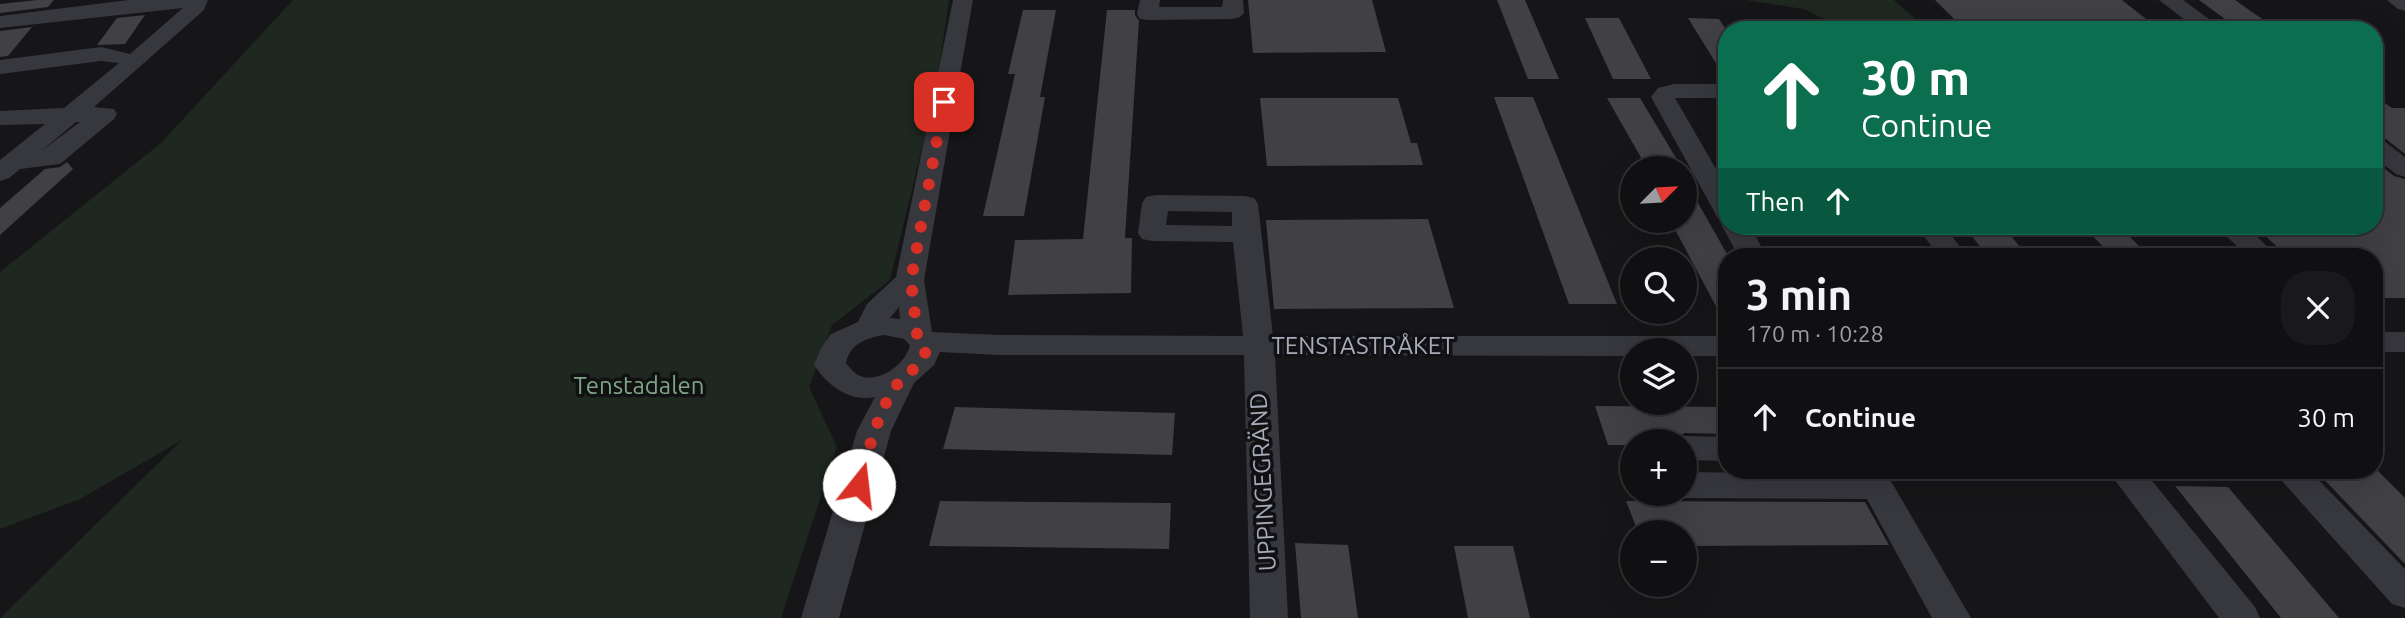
<!DOCTYPE html>
<meta charset="utf-8">
<style>
:root{--surface:#101012;--page:#19191b;--text:#f1f3f6;--muted:#9c9d9f;--line:#303032}
body{margin:0;font-family:Ubuntu,sans-serif;background:var(--page);color:var(--text);height:100vh;display:flex;flex-direction:column;font-size:26px;white-space:nowrap}
*{box-sizing:border-box;margin:0}
p{font-size:23px;color:var(--muted)}
.icon{flex:none;width:38px;height:38px;fill:none;stroke:currentColor;stroke-width:2;stroke-linecap:round;stroke-linejoin:round}
.map{position:relative;flex:1;overflow:hidden}
.details{position:absolute;left:1718px;top:248px;width:665px;height:231px;display:flex;flex-direction:column;background:var(--surface);border-radius:28px;box-shadow:0 7px 28px #0002,0 0 0 2px var(--line)}
.details>*{flex:none}
.top-card{position:absolute;left:1718px;top:21px;width:665px;height:214px;border-radius:28px;box-shadow:0 7px 28px #0002,0 0 0 2px var(--line);background:#0b6e4f;color:#fff;overflow:hidden}
.needle{width:46px;rotate:66deg}
.buttons{position:absolute;left:1620px;top:156px;display:grid;gap:14px}
.buttons a{display:grid;place-items:center;width:77px;height:77px;border-radius:50%;background:var(--surface);box-shadow:0 7px 28px #0002,0 0 0 2px var(--line);font-size:35px}
.pin{position:absolute;display:grid;place-items:center;width:60px;height:60px;color:#fff;margin:-30px;border-radius:14px;box-shadow:0 4px 10px #0006}
.me{position:absolute;width:77px;margin:-38px;rotate:16deg;stroke-linejoin:round;filter:drop-shadow(0 0 5px #0008)}
.turn{display:flex;align-items:center;gap:24px;height:147px;padding:0 28px;font-size:32px}
.turn .icon{width:91px;height:91px;stroke-width:2.5}
.turn b{display:block;font-size:49px;line-height:60px}
.then{display:flex;align-items:center;height:66px;padding:0 28px;background:#0003;gap:14px;font-size:26px}
.round{display:grid;place-items:center;flex:none;width:74px;height:74px;border-radius:28px;background:var(--page)}
.headline{display:flex;align-items:center;justify-content:space-between;height:119px;padding:0 28px}
h1{font-size:42px;font-weight:600;line-height:52px}
ul{padding:0;list-style:none}
li{display:flex;align-items:center;gap:21px;height:98px;padding:0 28px;border-top:2px solid var(--line)}
li div{flex:1}
li b{display:block;font-size:26px}
li em{font-style:normal}
.map>svg:first-child{display:block}
</style>
<div class="map">
<svg width="2405" height="618" viewBox="0 0 2405 618">
<rect width="100%" height="100%" fill="#161618"/>
<g fill="#1e2720">
<polygon points="293,0 949,0 936,90 890,280 832,325 809,387 837,447 781,618 0,618 182,440 80,499 0,529 0,272 161,143"/>
<polygon points="1746,0 1894,0 1928,30 1847,30 1804,9"/>
</g>
<g fill="#404045">
<polygon points="37,0 54,0 48,7 0,13 0,4"/>
<polygon points="1248,0 1372,0 1386,52 1253,53"/>
<polygon points="1497,0 1525,0 1559,79 1528,79"/>
<polygon points="1935,0 2122,0 2160,30 1965,30"/>
<polygon points="2199,0 2235,0 2278,30 2240,30"/>
<polygon points="1023,10 1056,10 1040,97 1045,97 1024,216 983,216 1015,74 1008,74"/>
<polygon points="1107,10 1135,10 1135,15 1139,21 1125,238 1132,238 1131,293 1008,295 1015,240 1083,239"/>
<polygon points="145,15 125,44 97,45 117,18"/>
<polygon points="1585,18 1619,18 1651,79 1613,79"/>
<polygon points="1688,18 1719,19 1727,31 1727,81"/>
<polygon points="32,27 8,56 0,57 0,31"/>
<polygon points="2375,96 2392,108 2405,108 2405,154 2386,139 2375,136"/>
<polygon points="1494,97 1533,97 1617,304 1569,304"/>
<polygon points="1260,98 1398,98 1411,143 1417,143 1423,165 1267,166"/>
<polygon points="1607,98 1640,98 1682,168 1647,168"/>
<polygon points="2375,161 2394,176 2405,179 2405,298 2375,298 2375,257 2289,257 2254,226 2375,226"/>
<polygon points="67,162 73,169 0,235 0,208 45,169 60,167"/>
<polygon points="1685,180 1727,254 1727,327 1670,220 1685,220"/>
<polygon points="1428,219 1454,308 1274,309 1266,220"/>
<polygon points="1964,226 2002,226 2022,249 1982,249"/>
<polygon points="2083,226 2119,226 2150,257 2113,257"/>
<polygon points="1595,406 1727,407 1727,434 1685,433 1670,441 1633,441 1633,445 1608,445"/>
<polygon points="955,407 1175,413 1172,455 943,449"/>
<polygon points="2316,471 2378,471 2405,498 2405,564"/>
<polygon points="2175,486 2228,487 2339,618 2281,618"/>
<polygon points="940,501 1171,503 1169,549 929,546"/>
<polygon points="1626,501 1865,502 1889,545 1685,546 1685,532 1638,532"/>
<polygon points="1295,543 1348,545 1358,618 1301,618"/>
<polygon points="1454,546 1513,546 1530,618 1468,618"/>
</g>
<g fill="none" stroke-linecap="round" stroke-linejoin="round">
<g fill="#37373e" fill-rule="evenodd">
<path d="M 129,0 L 208,0 L 204,10 L 94,107 L 114,109 L 117,114 L 114,119 L 60,164 L 20,169 L 9,178 L 0,181 L 0,160 L 45,124 L 0,125 L 0,111 L 64,108 L 119,63 L 101,61 L 0,74 L 0,60 L 101,47 L 130,54 L 183,8 L 0,28 L 0,16 ZM 76,122 L 80,122 L 40,152 Z"/>
<path d="M 953,0 L 973,0 L 924,280 L 932,332 L 999,335 L 1243,336 L 1233,242 L 1152,241 L 1142,239 L 1138,233 L 1142,203 L 1146,197 L 1155,195 L 1245,196 L 1254,198 L 1258,204 L 1273,336 L 1727,336 L 1727,356 L 1685,356 L 1685,350 L 1633,350 L 1633,356 L 1275,355 L 1288,618 L 1250,618 L 1244,355 L 999,355 L 940,352 L 934,365 L 914,383 L 891,431 L 839,618 L 801,618 L 857,431 L 875,397 C 849,402 828,386 814,365 L 821,348 L 831,334 L 858,322 L 867,304 L 896,277 ZM 1168,211 L 1232,212 L 1232,226 L 1166,225 ZM 899,307 L 900,319 L 890,318 ZM 884,335 L 904,339 L 910,345 C 906,364 878,385 858,375 C 854,373 849,367 846,363 C 850,344 866,338 884,335 Z"/>
<polygon points="1140,0 1160,0 1159,7 1222,7 1223,0 1243,0 1244,13 1240,17 1233,19 1148,20 1140,19 1137,14"/>
<polygon points="2159,0 2183,0 2224,30 2198,30"/>
<polygon points="2387,0 2405,0 2405,11 2398,9"/>
<polygon points="1674,84 1727,84 1727,98 1675,98 1727,188 1727,219 1717,217 1714,211 1651,97 1658,88"/>
<polygon points="2375,138 2384,141 2405,157 2405,177 2396,174 2375,158"/>
<polygon points="1726,220 1727,226 1750,226 1767,257 1739,257 1722,226"/>
<polygon points="1916,226 1944,226 1968,257 1940,257"/>
<polygon points="2216,226 2246,226 2278,257 2248,257"/>
<rect x="2375" y="332" width="30" height="20"/>
<polygon points="1685,436 1727,437 1727,461 1685,460 1685,441 1672,441"/>
<polygon points="1851,471 1885,471 1971,618 1932,618 1867,499 1685,498 1672,494 1685,494 1685,472 1853,474"/>
<polygon points="2108,471 2144,471 2255,607 2260,618 2219,618"/>
<polygon points="2273,471 2310,471 2405,569 2405,608 2392,604"/>
</g>
</g>
<g fill="none" stroke-linecap="round" stroke-linejoin="round">
<path stroke="#d93025" stroke-width="12" stroke-dasharray="0 21.6" d="M 859,485 C 868,452 878,409 899,382 C 909,369 923,368 926,349 L 917,334 L 911,280 L 944,102"/>
</g>
<g text-anchor="middle" stroke-width="7" stroke-linejoin="round" paint-order="stroke">
<g font-size="24" fill="#a7abb9" stroke="#111113">
<text x="1363" y="354">TENSTASTRÅKET</text>
<text transform="translate(1263 482) rotate(-93)" y="8">UPPINGEGRÄND</text>
</g>
<g font-size="24" fill="#7da583" stroke="#111113">
<text x="639" y="394">Tenstadalen</text>
</g>
</g>
</svg>
<div class="buttons">
<a><svg class="needle" viewBox="-14 -14 28 28"><path d="M0-13l5 13h-10z" fill="#e53935"/><path d="M0 13l5-13h-10z" fill="#9c9d9f"/></svg></a>
<a><svg class="icon" aria-label="search" viewBox="0 0 24 24"><circle cx="10" cy="10" r="6"/><path d="M15 15l6 6"/></svg></a>
<a><svg class="icon" aria-label="layers" viewBox="0 0 24 24"><path d="M12 4l9 5-9 5-9-5zM3 14l9 5 9-5"/></svg></a>
<a>+</a>
<a>−</a>
</div>
<div class="pin" style="left:944px;top:102px;background:#d93025"><svg class="icon" aria-label="arrive" viewBox="0 0 24 24"><path d="M6 21V4h12l-3 4 3 4H6"/></svg></div>
<svg class="me" style="left:859px;top:485px" viewBox="-20 -20 40 40"><circle r="19" fill="#fff"/><path d="M0-13L10 11 0 6-10 11z" fill="#d93025"/></svg>
<div class="top-card">
<div class="turn"><svg class="icon" aria-label="ahead" viewBox="0 0 24 24"><path d="M12 20V5M6 11l6-6 6 6"/></svg><div><b>30 m</b>Continue</div></div>
<div class="then">Then<svg class="icon" aria-label="ahead" viewBox="0 0 24 24"><path d="M12 20V5M6 11l6-6 6 6"/></svg></div>
</div>
<section class="details">
<div class="headline"><div><h1>3 min</h1><p>170 m · 10:28</p></div><a class="round"><svg class="icon" aria-label="close" viewBox="0 0 24 24"><path d="M6 6l12 12M18 6L6 18"/></svg></a></div>
<ul>
<li><svg class="icon" aria-label="ahead" viewBox="0 0 24 24"><path d="M12 20V5M6 11l6-6 6 6"/></svg><div><b>Continue</b></div><em>30 m</em></li>
</ul>
</section>
</div>
